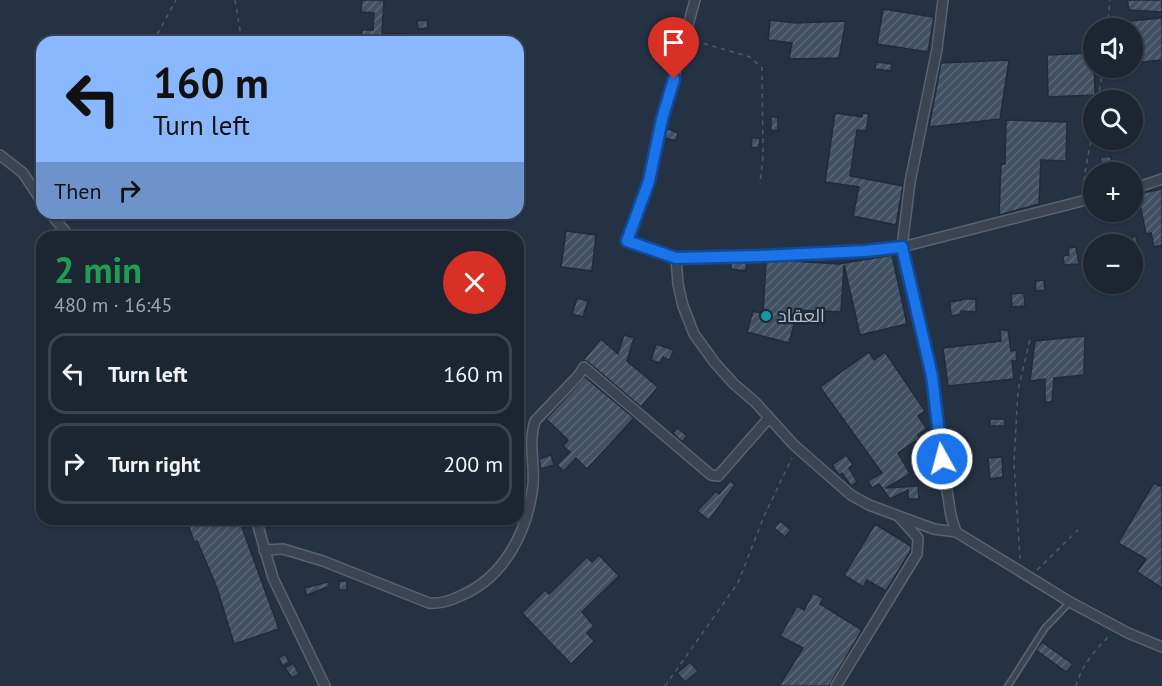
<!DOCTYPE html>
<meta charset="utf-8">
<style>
:root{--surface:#1c2633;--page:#29323f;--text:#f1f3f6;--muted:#a0a5ac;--line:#3a434e}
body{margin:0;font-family:"PT Sans",Cairo,sans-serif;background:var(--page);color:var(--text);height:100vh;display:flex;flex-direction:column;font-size:22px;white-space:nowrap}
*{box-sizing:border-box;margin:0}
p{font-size:20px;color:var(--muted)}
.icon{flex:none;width:33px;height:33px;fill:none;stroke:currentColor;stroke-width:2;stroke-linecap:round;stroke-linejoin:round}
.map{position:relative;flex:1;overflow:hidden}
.sheet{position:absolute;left:36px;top:231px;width:488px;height:294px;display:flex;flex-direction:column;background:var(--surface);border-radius:18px;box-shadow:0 2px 4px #0004,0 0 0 2px var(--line)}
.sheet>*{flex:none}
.top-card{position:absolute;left:36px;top:36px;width:488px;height:183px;border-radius:18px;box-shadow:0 2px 4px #0004,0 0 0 2px var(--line);background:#8ab8fe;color:#111;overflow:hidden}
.tools{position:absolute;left:1083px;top:18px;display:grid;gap:12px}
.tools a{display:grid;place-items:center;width:60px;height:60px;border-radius:50%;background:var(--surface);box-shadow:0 2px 4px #0004,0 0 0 2px var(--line);font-size:30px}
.pin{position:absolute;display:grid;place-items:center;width:51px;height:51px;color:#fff;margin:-62px -26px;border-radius:50% 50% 50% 0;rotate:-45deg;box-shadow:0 0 6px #0007}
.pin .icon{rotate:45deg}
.me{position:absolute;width:66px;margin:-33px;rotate:353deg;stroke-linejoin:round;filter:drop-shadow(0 0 4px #0008)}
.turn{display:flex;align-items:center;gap:21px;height:126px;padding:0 18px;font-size:27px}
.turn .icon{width:78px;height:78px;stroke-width:2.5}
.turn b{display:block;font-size:42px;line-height:51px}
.then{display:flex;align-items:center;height:57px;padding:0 18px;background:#0003;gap:12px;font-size:22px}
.round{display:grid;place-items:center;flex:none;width:63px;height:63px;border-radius:32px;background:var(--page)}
.headline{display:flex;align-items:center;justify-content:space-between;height:102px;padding:0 18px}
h1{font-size:36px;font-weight:700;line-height:45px;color:#1e9e55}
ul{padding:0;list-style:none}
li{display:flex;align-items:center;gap:18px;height:81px;margin:0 12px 9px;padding:0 6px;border:3px solid var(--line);border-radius:18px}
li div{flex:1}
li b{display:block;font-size:22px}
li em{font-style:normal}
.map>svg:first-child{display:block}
</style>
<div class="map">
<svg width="1162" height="686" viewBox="0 0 1162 686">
<defs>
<pattern id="building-hatch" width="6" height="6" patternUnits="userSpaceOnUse" patternTransform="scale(1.5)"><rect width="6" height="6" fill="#415163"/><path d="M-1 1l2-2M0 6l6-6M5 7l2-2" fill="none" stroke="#5a6878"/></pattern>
</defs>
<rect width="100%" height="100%" fill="#253244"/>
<g fill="url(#building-hatch)" stroke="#202b3b" stroke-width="1.5">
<polygon points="362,0 384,0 382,33 407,34 406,42 361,42 362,30 373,30 374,13 361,12"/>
<polygon points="1127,0 1162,0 1162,12 1129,10"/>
<polygon points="883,9 934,17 928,52 877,44"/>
<polygon points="1162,18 1162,60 1132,63 1132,28 1108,28 1108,23"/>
<polygon points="427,20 428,28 418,29 417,21"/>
<polygon points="770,20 796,23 846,21 839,58 789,59 792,43 768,40"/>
<polygon points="1094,53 1095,95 1048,97 1047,55"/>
<polygon points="1009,60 1000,119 929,127 941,63"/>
<polygon points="876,62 892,64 891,71 875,69"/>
<polygon points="835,113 862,117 862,113 869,114 866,131 857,130 850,176 903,186 896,225 853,216 859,187 825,182"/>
<polygon points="771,117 778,117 778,130 771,131"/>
<polygon points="1006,120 1067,122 1066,161 1041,160 1039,204 999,215 1001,164 1005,164"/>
<polygon points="667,128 678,133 676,141 665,138"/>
<polygon points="752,138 760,138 759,148 751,147"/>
<polygon points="1110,156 1113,166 1103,169 1100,158"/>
<polygon points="1162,189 1162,245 1154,247 1151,233 1146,234 1138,194"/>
<polygon points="486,213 496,213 493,222 484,219"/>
<polygon points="566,231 596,235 592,271 561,267"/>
<polygon points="1136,236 1141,260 1132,262 1132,237"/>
<polygon points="1076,247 1079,264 1064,265 1063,256 1069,255 1068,248"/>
<polygon points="892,255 907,324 860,335 844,265 841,312 798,310 789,343 747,332 753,311 763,314 766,262 791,261 839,264"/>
<polygon points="731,263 747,263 746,269 745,271 731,269"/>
<polygon points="1044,280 1045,290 1036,291 1035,281"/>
<polygon points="1091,284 1113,284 1113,287 1093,291"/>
<polygon points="1024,293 1025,306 1012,307 1011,294"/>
<polygon points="577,298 588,301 583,317 572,314"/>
<polygon points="962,299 976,299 976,312 961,311 961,314 951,316 950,302 962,300"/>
<polygon points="1000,330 1008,330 1011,351 1016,350 1017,361 1012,361 1014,379 948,386 943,348 1001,341"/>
<polygon points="624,335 634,338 627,361 658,387 641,407 588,362 583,360 601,339 618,354"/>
<polygon points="1085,336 1084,375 1054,378 1052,402 1045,402 1045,379 1030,381 1035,341"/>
<polygon points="656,344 674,350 669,360 663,357 660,363 651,360"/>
<polygon points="869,352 874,360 885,352 925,411 918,416 927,429 918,435 920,438 898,453 910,474 886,488 918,486 919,499 908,499 908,490 890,499 879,484 872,488 868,481 882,473 820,387"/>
<polygon points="585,377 634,418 587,469 576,458 564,471 557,465 570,452 563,446 568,440 546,419"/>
<rect x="990" y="419" width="15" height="7"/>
<polygon points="678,428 687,436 682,442 673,433"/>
<polygon points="551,455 554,465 541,469 539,459"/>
<polygon points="846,455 853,465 849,468 857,482 851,486 842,473 839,475 832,465"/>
<polygon points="1002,457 1003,477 990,479 988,458"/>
<polygon points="730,481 735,485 709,520 697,511 716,491 719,494"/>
<polygon points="1154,483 1162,487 1162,588 1137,572 1146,559 1118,543"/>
<polygon points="203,519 239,519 279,629 234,644 217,588 197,541 194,542 188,524"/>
<polygon points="780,521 791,530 785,537 774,528"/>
<polygon points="875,524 911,546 910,552 886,591 867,580 863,587 844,575"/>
<polygon points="599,555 619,576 582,612 594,626 587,633 594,641 571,664 522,613 545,590 549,594 587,557 592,562"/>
<rect x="339" y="581" width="8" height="9"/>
<polygon points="328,582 330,586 307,595 304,588"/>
<polygon points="813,593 823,598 820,604 862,630 829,686 779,686 803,648 780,636 797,606 804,610"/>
<polygon points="1042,642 1073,664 1066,672 1036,650"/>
<polygon points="285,654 289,662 283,666 278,658"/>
<polygon points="690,662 698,671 685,682 677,673"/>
<polygon points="293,663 299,674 292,678 285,668"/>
</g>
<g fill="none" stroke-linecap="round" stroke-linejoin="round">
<g stroke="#586271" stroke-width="8">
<polyline id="lane" points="1008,686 1045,628 1070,602"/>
</g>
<g stroke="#586271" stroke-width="12">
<g id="street">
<polyline points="695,0 662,119 649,181 627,241 676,258 760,256 865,251 902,247 1094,198"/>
<polyline points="943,0 937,49 910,182 902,247 932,376 942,459 951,516 956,532 1070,602 1128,633 1162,647"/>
<polyline points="0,155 23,173 42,202"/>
<polyline points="1132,189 1162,179"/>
<polyline points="50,213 70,237"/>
<polyline points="676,258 678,284 683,306 694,334 715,363 734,384 755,402 794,445 851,495 869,505 934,529 956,532"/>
<polyline points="256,519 273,578 325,686"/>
<path d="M 264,550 L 283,549 L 323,561 L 429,603 C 440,604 450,601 460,596 C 504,578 528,531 533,485 C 535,464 528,442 535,421 L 578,376 L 584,367 L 711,475 L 718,476 L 769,418"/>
<polyline points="836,686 917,554 918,538 900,518"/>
</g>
</g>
<g stroke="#455f61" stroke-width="1.5" stroke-dasharray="4.5 4.5" stroke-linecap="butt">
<polyline points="235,0 242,42"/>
<polyline points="1107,28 1110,0"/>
<polyline points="695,41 750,57 762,68 763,156 760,184"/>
<polyline points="153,42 176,0"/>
<polyline points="1098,100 1103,68"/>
<polyline points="1086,190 1084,178 1094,123"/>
<polyline points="1020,559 1014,463 1018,390 1030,339"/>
<polyline points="1037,570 1078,530"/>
<polyline points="665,686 738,583 764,516 792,458"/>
<path d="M 1076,686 C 1081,666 1096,649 1110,635"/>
</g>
<use href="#lane" stroke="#3a4453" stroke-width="4.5"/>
<use href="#street" stroke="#3a4453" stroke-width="9"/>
</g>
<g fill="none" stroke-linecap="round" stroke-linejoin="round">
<g stroke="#114b97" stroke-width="15">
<polyline id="route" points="674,79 662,119 649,181 627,241 676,258 760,256 865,251 902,247 932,376 942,459"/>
</g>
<use href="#route" stroke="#1a73e8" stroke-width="10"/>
</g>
<circle fill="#0f9aa8" stroke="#1e2939" stroke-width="2" cx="766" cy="316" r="6"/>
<g text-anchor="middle" stroke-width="4.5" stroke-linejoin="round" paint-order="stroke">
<g font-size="18" fill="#b7c0cd" stroke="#1e2939" text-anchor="start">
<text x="778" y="322">العقاد</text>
</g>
</g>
</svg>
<div class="tools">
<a><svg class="icon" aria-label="sound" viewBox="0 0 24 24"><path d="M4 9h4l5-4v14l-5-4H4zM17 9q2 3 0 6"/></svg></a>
<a><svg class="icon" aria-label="search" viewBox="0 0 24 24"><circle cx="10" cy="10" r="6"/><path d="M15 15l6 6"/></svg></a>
<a>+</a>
<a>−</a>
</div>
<div class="pin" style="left:674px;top:79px;background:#d93025"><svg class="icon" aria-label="arrive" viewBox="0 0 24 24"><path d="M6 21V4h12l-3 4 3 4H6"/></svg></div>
<svg class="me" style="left:942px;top:459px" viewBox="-20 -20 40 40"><circle r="17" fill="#1a73e8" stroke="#fff" stroke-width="3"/><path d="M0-11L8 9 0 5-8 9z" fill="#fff"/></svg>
<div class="top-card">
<div class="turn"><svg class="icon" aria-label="left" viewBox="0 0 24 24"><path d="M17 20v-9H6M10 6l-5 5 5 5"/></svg><div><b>160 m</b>Turn left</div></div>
<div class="then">Then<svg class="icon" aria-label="right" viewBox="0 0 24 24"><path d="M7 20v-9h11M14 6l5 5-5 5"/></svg></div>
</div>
<section class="sheet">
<div class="headline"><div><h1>2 min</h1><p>480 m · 16:45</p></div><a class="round" style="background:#d93025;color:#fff"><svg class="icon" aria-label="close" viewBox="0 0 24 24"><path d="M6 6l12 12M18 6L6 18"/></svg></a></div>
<ul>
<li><svg class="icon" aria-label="left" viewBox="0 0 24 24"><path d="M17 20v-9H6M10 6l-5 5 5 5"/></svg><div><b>Turn left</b></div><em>160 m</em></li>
<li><svg class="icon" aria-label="right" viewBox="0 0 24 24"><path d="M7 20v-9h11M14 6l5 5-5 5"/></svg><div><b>Turn right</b></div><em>200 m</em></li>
</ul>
</section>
</div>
